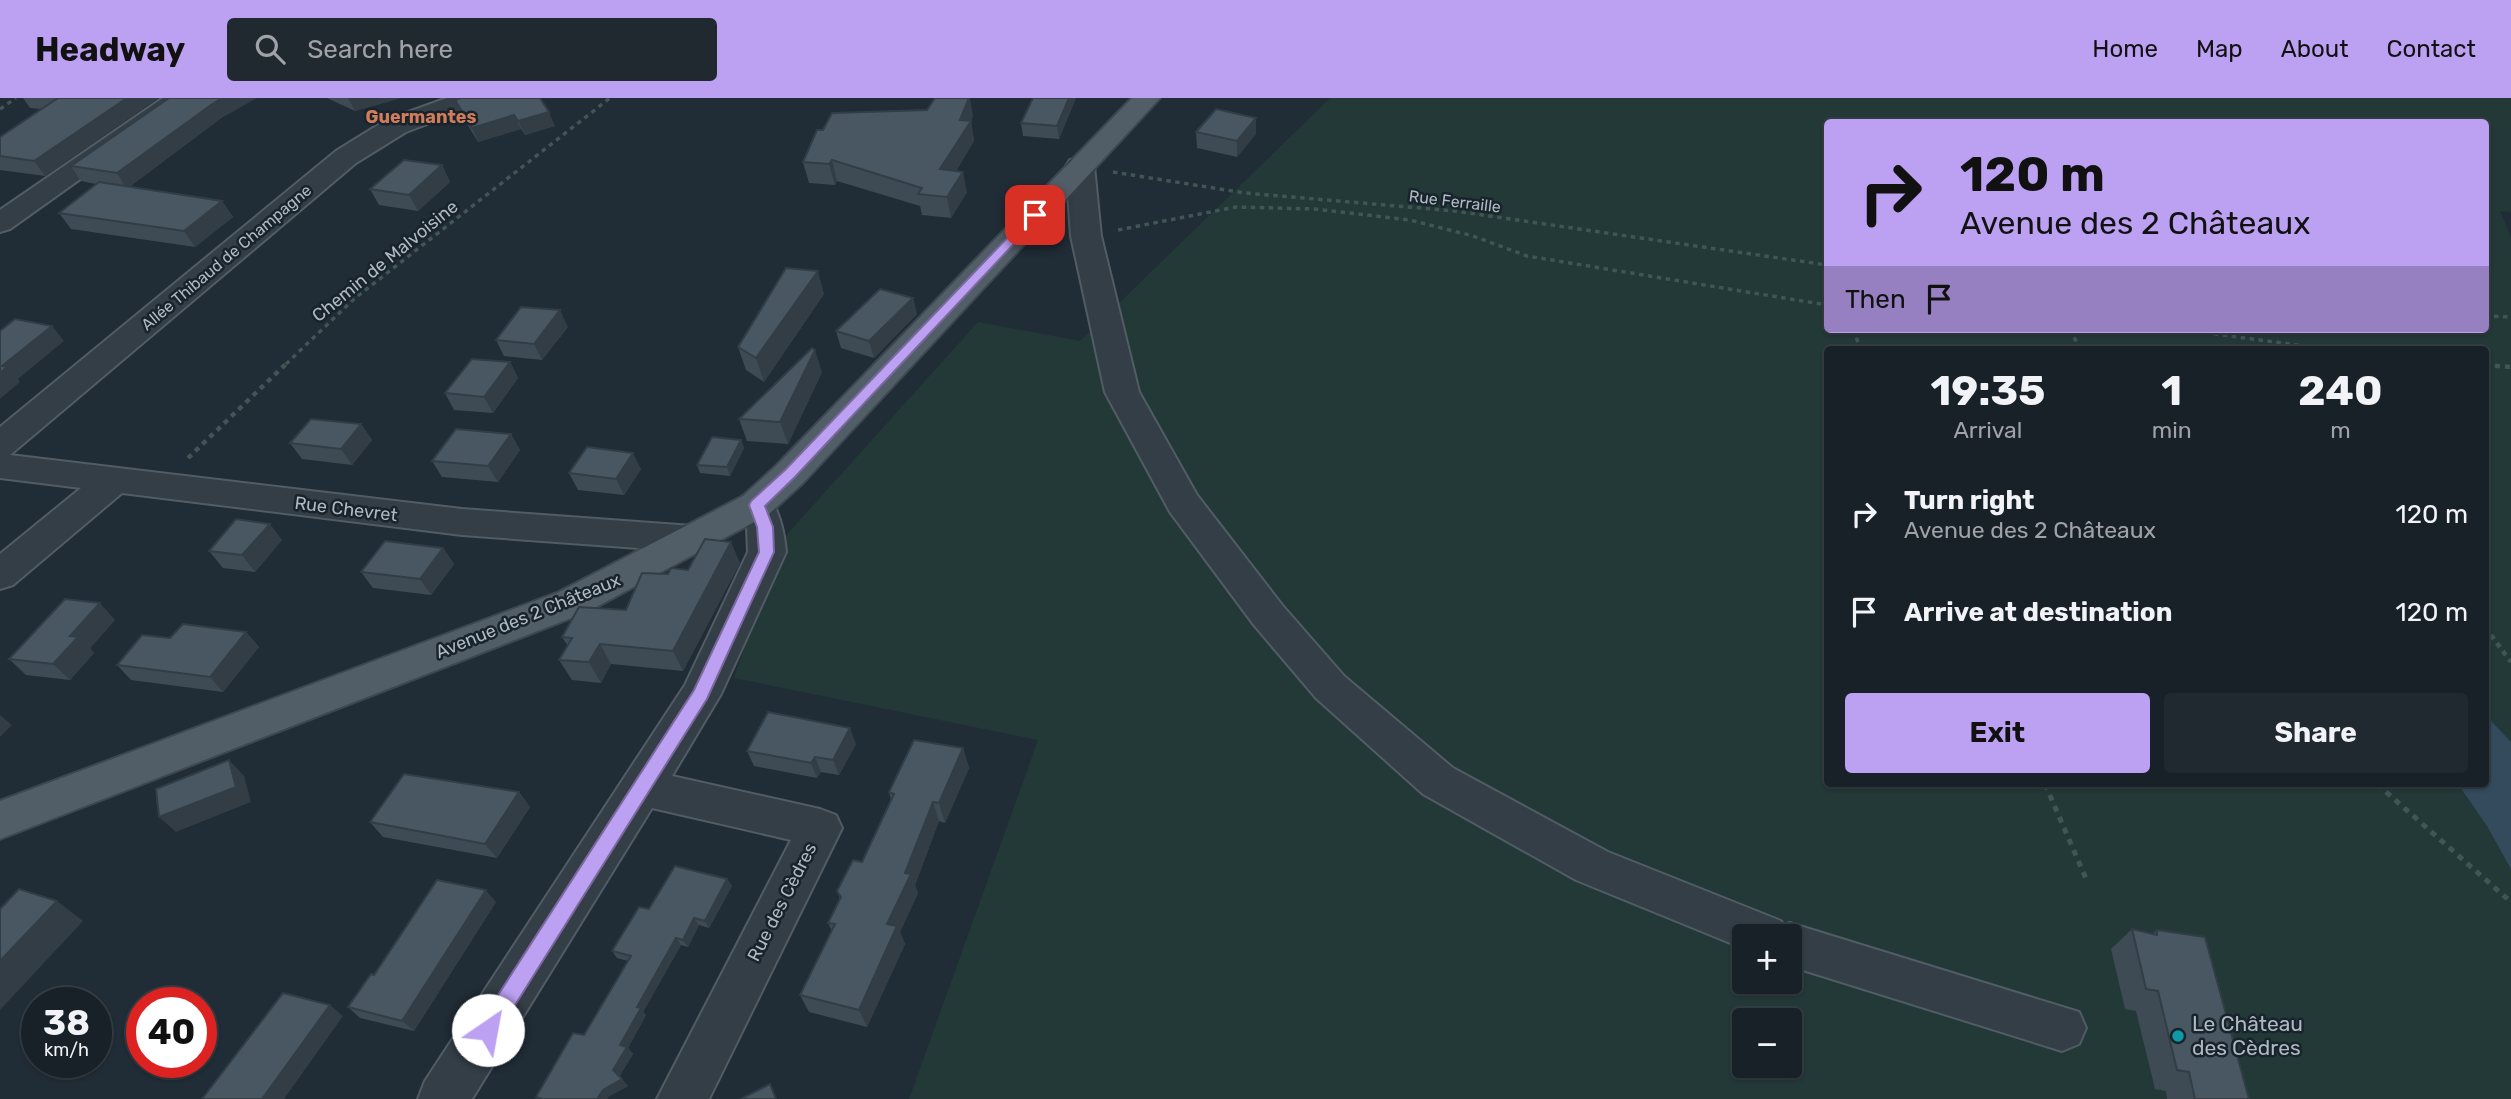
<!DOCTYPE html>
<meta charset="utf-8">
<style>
:root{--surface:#182128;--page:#212930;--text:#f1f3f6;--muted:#9fa3a8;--line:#363e45;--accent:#bca0f2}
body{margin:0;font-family:Rubik,sans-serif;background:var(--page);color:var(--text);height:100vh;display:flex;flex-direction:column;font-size:26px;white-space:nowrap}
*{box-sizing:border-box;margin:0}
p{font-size:23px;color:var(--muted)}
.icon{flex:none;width:38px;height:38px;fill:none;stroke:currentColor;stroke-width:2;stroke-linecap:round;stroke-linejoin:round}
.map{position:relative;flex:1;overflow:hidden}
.drawer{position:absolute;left:1824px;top:248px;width:665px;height:441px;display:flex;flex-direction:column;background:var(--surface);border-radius:7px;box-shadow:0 2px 5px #0004,0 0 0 2px var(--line)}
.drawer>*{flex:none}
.guide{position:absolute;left:1824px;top:21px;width:665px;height:214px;border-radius:7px;box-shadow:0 2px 5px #0004,0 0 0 2px var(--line);background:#bca0f2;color:#111;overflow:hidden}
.fabs{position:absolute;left:1732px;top:826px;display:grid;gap:14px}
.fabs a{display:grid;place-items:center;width:70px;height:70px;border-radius:7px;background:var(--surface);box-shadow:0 2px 5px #0004,0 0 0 2px var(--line);font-size:35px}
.speed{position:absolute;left:21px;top:889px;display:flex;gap:14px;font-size:35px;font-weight:700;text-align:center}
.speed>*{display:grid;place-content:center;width:91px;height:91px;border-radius:50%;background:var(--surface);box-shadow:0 2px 5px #0004,0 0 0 2px var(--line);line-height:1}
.speed small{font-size:18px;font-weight:400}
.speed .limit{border:10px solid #d22;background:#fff;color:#111}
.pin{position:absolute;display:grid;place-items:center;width:60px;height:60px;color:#fff;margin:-30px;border-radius:14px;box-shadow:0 4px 10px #0006}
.me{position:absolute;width:77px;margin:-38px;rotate:33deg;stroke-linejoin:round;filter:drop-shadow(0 0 5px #0008)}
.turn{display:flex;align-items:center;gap:24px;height:147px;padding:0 21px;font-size:32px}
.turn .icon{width:91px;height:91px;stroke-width:2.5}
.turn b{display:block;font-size:49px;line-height:60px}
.then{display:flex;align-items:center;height:66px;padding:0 21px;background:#0003;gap:14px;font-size:26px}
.eta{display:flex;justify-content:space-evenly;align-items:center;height:119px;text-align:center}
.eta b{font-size:42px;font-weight:700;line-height:49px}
.button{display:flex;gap:14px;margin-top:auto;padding:14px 21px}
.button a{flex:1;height:80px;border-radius:7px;background:var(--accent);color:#111;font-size:28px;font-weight:700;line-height:80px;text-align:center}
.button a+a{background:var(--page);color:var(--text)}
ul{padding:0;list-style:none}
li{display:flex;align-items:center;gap:21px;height:98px;padding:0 21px}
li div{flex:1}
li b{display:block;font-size:26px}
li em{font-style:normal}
header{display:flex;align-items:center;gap:42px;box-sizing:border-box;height:98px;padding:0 35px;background:var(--accent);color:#111}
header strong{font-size:33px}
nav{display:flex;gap:38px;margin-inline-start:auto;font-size:24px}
.search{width:490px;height:63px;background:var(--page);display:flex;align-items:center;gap:18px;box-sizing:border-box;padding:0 24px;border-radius:7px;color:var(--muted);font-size:26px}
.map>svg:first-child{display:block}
</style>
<header>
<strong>Headway</strong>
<div class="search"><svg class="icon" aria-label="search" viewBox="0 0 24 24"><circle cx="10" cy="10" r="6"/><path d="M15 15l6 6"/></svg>Search here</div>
<nav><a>Home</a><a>Map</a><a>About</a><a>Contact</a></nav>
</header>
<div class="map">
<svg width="2511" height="1001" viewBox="0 0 2511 1001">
<rect width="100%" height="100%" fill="#202c36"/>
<path fill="#233937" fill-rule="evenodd" d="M 1330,0 L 2511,0 L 2511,114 L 2500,113 L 2511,139 L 2511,1001 L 909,1001 L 1038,642 L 734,580 L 781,443 L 978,224 L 1080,243 ZM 1827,24 L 2485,24 L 2485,231 L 1827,231 ZM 1827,252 L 2485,252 L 2485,686 L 1827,686 ZM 1745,838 L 1790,838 L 1790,884 L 1745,884 ZM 1745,922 L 1790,922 L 1790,968 L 1745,968 Z"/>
<polygon fill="#334b5d" points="2485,588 2490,601 2490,622 2511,644 2511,771 2487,728 2458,686 2485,686"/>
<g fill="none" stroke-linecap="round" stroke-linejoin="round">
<g stroke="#515c64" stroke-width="4">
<g id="minor">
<polygon points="163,0 194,0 10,131 0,134 0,112"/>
<polygon points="447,0 485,0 481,6 406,34 356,65 10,357 462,411 693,428 706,431 712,441 706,451 693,454 462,437 122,395 13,487 0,491 0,456 81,390 0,380 0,329 336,53 386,22"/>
<polygon points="1080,60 1090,62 1094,68 1101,138 1139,294 1197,397 1282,507 1344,578 1453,670 1608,754 1781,823 1783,827 1790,825 2079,914 2086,930 2079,946 2062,953 1790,868 1790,838 1745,838 1745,851 1576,782 1423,696 1316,600 1254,527 1170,414 1105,294 1071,138 1066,68 1070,62"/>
<path d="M 756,394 L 769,398 C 780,416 784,433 786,454 L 721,596 L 672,678 L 820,711 L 836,717 L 842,730 L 709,1001 L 657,1001 L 791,742 L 652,710 L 472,1001 L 418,1001 L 425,983 L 685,587 L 748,454 L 747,429 L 738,407 L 743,398 Z"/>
</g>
</g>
<g stroke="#3d4750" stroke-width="4">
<polygon id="major" points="1132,0 1160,0 803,385 769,416 587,514 0,741 0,703 559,494 743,398 777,367"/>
</g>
<g stroke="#415555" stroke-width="3.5" stroke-dasharray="4.5 4.5" stroke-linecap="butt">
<polyline points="0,11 16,0"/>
<polyline points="1113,74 1245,95 1455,113 1827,167"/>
<polyline points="1118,132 1236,109 1315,111 1410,122 1473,138 1527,158 1827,207"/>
<polyline points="2485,218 2511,219"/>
<polyline points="1854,231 1860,252"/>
<polyline points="2061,231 2208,235 2334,252"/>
<polyline points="2069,232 2082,252"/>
<polyline points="286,266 354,201 610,0"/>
</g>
<g stroke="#415555" stroke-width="4.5" stroke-dasharray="5 5" stroke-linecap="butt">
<polyline points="2485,267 2511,269"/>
<polyline points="188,360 288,264"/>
<polyline points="2485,529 2511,564"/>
</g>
<g stroke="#415555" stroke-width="5" stroke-dasharray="6 6" stroke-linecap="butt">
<polyline points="2045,686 2087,783"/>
<polyline points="2377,686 2511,804"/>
</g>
<use href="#minor" fill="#333e46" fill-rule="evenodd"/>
<use href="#major" fill="#515d67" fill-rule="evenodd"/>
</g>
<g fill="#3e4b54">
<polygon points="23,0 158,0 45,78 0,72 0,39 41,11 30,10"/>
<polygon points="327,0 401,0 355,13"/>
<polygon points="1076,0 1059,41 1023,38 1021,25"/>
<polygon points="455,2 555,28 525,37 521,31 478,44 461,16"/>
<polygon points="973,18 971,23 974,43 956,73 967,94 951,120 922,117 920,108 837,83 835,87 809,85 803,64 823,32"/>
<polygon points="220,21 129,89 222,103 233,119 195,149 71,131 59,115 96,86 81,83 71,68"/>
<polygon points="1196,34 1256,36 1237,59 1197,50"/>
<polygon points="442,67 450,84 418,113 379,107 370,91"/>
<polygon points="824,196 764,284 746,272 738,249"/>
<polygon points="913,200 917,216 874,260 841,250 836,233"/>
<polygon points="568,229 542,262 504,258 496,242"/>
<polygon points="510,264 518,280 493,315 454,312 445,295"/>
<polygon points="822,274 788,346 747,343 739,321"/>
<polygon points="361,326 372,342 352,367 302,361 290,345"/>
<polygon points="511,336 520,352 498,384 442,379 432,363"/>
<polygon points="741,342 744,350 730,378 700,375 697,367"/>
<polygon points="641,371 624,397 578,392 569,375"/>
<polygon points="282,442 255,474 223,470 209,453"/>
<polygon points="443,450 454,466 431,497 373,490 361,474"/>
<polygon points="740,465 683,573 611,566 601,585 572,582 559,562 568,548 562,539 626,512 668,476 688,472"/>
<polygon points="115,522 90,550 94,555 70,582 26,577 9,561"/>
<polygon points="246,534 259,549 223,594 131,582 117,567 170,540"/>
<polygon points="856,646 839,677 821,674 817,680 754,668 747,653"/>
<polygon points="963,650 969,670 945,725 939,723 915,787 918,795 900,834 905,846 867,929 809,914 800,897 832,833 828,825 840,801 837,793 862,764 891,702 889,694"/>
<polygon points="519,694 530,709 497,760 383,739 370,724"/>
<polygon points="727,781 732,788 709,830 699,827 688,849 681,847 643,914 646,917 628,950 633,956 619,979 628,988 608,999 607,1001 538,1001 536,999 584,937 628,863 617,860 612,853 649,811"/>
<polygon points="496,804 414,933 360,920 348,909"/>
<polygon points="2132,831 2153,836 2157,832 2249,1001 2167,1001 2166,993 2155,991 2136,913 2125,911 2111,851"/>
</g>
<g fill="#323d45">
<polygon points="127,0 158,0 45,78 34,63"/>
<polygon points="222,0 257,0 220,21 127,91 117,75 211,7"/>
<polygon points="348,0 401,0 355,13"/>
<polygon points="969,0 970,0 973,18 971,23 974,43 944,92 940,71"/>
<polygon points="1069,0 1076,0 1059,41 1057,28"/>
<polygon points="549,14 555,28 525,37 518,23"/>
<polygon points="514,17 521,31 478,44 472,30"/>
<polygon points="1256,20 1256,36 1237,59 1237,43"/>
<polygon points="832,62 837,83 835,87 829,66"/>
<polygon points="442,67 450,84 418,113 409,97"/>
<polygon points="963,74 967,94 951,120 947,99"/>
<polygon points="222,103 233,119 195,149 184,133"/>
<polygon points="818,173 824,196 764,284 756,260"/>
<polygon points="913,200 917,216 874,260 869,243"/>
<polygon points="560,212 568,229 542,262 534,246"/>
<polygon points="52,228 64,243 18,281 20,284 0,301 0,275 2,268"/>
<polygon points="815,252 822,274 788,346 780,324"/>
<polygon points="510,264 518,280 493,315 484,299"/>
<polygon points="361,326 372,342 352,367 341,351"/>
<polygon points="511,336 520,352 498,384 488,368"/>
<polygon points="741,342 744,350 730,378 727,369"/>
<polygon points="633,355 641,371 624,397 616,381"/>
<polygon points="270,426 282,442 255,474 242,457"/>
<polygon points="731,444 740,465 683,573 673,553"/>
<polygon points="443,450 454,466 431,497 420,481"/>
<polygon points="100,505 115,522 90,550 94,555 70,582 53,566 70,538"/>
<polygon points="246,534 259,549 223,594 210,579"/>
<polygon points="600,546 611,566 601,585 589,564"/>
<polygon points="0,617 12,627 0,639"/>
<polygon points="850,630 856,646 839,677 833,662"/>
<polygon points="963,650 969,670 945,725 939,705"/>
<polygon points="815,659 821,674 817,680 811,665"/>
<polygon points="229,662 244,678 251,704 176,734 159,719"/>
<polygon points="519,694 530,709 497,760 485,746"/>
<polygon points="933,704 939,723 915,787 918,795 900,834 905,846 867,929 859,912 905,775"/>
<polygon points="727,781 732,788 709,830 705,823"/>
<polygon points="486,792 496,804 414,933 402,923"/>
<polygon points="57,803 83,823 0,912 0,863"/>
<polygon points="694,820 699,827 688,849 683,842"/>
<polygon points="676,840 681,847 643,914 646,917 628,950 633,956 619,979 613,972 620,947 637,909"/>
<polygon points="330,907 343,918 284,1001 262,1001"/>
<polygon points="622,981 628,988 608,999 607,1001 597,1001 603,992"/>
</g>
<g fill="#485762" stroke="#323d45" stroke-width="2">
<polygon points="56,0 127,0 34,63 0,58 0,39 58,0"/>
<polygon points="169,0 222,0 211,7 117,75 71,68"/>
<polygon points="461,0 540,0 549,14 518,23 514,17 472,30 455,2"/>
<polygon points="935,0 969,0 960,22 971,23 940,71 963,74 947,99 918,96 922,90 832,62 829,66 803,64 817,32 823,32 832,15 927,12"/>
<polygon points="1033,0 1069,0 1057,28 1021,25"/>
<polygon points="1216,11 1256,20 1237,43 1196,34"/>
<polygon points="404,62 442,67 409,97 370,91"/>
<polygon points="99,84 222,103 184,133 59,115"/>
<polygon points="786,170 818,173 756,260 738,249"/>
<polygon points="880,191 913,200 869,243 836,233"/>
<polygon points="521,209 560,212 534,246 496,242"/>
<polygon points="15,221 52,228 2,268 7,269 0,275 0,233"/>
<polygon points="812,250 815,252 780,324 739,321"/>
<polygon points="472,261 510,264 484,299 445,295"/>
<polygon points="311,321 361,326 341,351 290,345"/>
<polygon points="456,331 511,336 488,368 432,363"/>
<polygon points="712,339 741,342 727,369 697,367"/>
<polygon points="587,349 633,355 616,381 569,375"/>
<polygon points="236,421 270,426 242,457 209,453"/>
<polygon points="705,441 731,444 673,553 600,546 589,564 559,562 572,540 562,539 579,509 626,512 642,475 668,476 671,470 688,472"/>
<polygon points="385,443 443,450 420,481 361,474"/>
<polygon points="65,501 100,505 70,538 78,539 53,566 9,561"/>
<polygon points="183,526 246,534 210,579 117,567 142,537 170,540"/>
<polygon points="768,614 850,630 833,662 815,659 811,665 747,653"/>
<polygon points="914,642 963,650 939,705 933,704 905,775 911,776 887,826 897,828 859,912 800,897 835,826 828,825 841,799 837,793 853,762 862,764 894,696 889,694"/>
<polygon points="229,662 236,689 159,719 156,691"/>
<polygon points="404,676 519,694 485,746 370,724"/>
<polygon points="675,768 727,781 705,823 694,820 683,842 676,840 637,909 641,910 620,947 627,949 613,972 622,981 603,992 597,1001 542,1001 536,999 573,935 584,937 631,858 612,853 639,809 649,811"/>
<polygon points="437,782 486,792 402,923 348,909 371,876 374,877"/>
<polygon points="19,791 57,803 0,863 0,811"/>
<polygon points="2132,831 2157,837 2157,832 2205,839 2249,1001 2195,1001 2189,974 2177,972 2158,893 2146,891"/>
<polygon points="283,895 330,907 262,1001 202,1001"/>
<polygon points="770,986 776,1001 741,1001"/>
</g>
<polygon fill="#bca0f2" stroke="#7a689d" stroke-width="2" points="1031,115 1041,117 795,379 765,408 773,429 774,454 707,601 495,939 488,941 480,939 477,932 480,925 694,592 759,454 757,429 749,407 751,403 785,372"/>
<circle fill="#0f9aa8" stroke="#19232b" stroke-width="2.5" cx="2178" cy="938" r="7"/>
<g text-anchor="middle" stroke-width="5" stroke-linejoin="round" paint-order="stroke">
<g font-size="16" fill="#adb9c3" stroke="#19232b">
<text transform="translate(1455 103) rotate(7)" y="6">Rue Ferraille</text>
<text transform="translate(226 159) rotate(-40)" y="6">Allée Thibaud de Champagne</text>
</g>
<g font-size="18" font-weight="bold" fill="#d17d5b" stroke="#19232b">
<text x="421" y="25">Guermantes</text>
</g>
<g font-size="18" fill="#adb9c3" stroke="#19232b">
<text transform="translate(385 163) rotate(-39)" y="6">Chemin de Malvoisine</text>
<text transform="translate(346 411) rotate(7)" y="6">Rue Chevret</text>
<text transform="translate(528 518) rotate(-22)" y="6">Avenue des 2 Châteaux</text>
<text transform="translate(782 804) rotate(-63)" y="6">Rue des Cèdres</text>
</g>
<g font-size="21" fill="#adb9c3" stroke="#19232b" text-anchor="start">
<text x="2192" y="933">Le Château<tspan x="2192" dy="24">des Cèdres</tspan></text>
</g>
</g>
</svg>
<div class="fabs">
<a>+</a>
<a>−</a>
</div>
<div class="speed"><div>38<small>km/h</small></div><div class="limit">40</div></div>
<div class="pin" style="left:1035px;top:117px;background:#d93025"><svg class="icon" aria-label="arrive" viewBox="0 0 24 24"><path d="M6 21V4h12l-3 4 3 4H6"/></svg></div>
<svg class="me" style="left:488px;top:932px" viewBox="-20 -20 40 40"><circle r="19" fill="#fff"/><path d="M0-13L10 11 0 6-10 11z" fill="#bca0f2"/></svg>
<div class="guide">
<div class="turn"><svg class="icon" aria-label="right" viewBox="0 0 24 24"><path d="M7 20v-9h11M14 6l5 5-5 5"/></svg><div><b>120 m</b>Avenue des 2 Châteaux</div></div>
<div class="then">Then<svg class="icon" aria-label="arrive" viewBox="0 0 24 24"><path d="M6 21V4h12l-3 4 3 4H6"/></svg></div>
</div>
<section class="drawer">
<div class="eta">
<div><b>19:35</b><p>Arrival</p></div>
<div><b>1</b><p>min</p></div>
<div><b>240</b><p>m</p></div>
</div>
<ul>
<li><svg class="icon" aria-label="right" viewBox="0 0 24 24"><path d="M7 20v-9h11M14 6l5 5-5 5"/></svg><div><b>Turn right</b><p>Avenue des 2 Châteaux</p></div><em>120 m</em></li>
<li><svg class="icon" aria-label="arrive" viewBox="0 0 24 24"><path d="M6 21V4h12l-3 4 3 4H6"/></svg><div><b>Arrive at destination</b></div><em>120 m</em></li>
</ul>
<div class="button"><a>Exit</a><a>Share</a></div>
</section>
</div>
